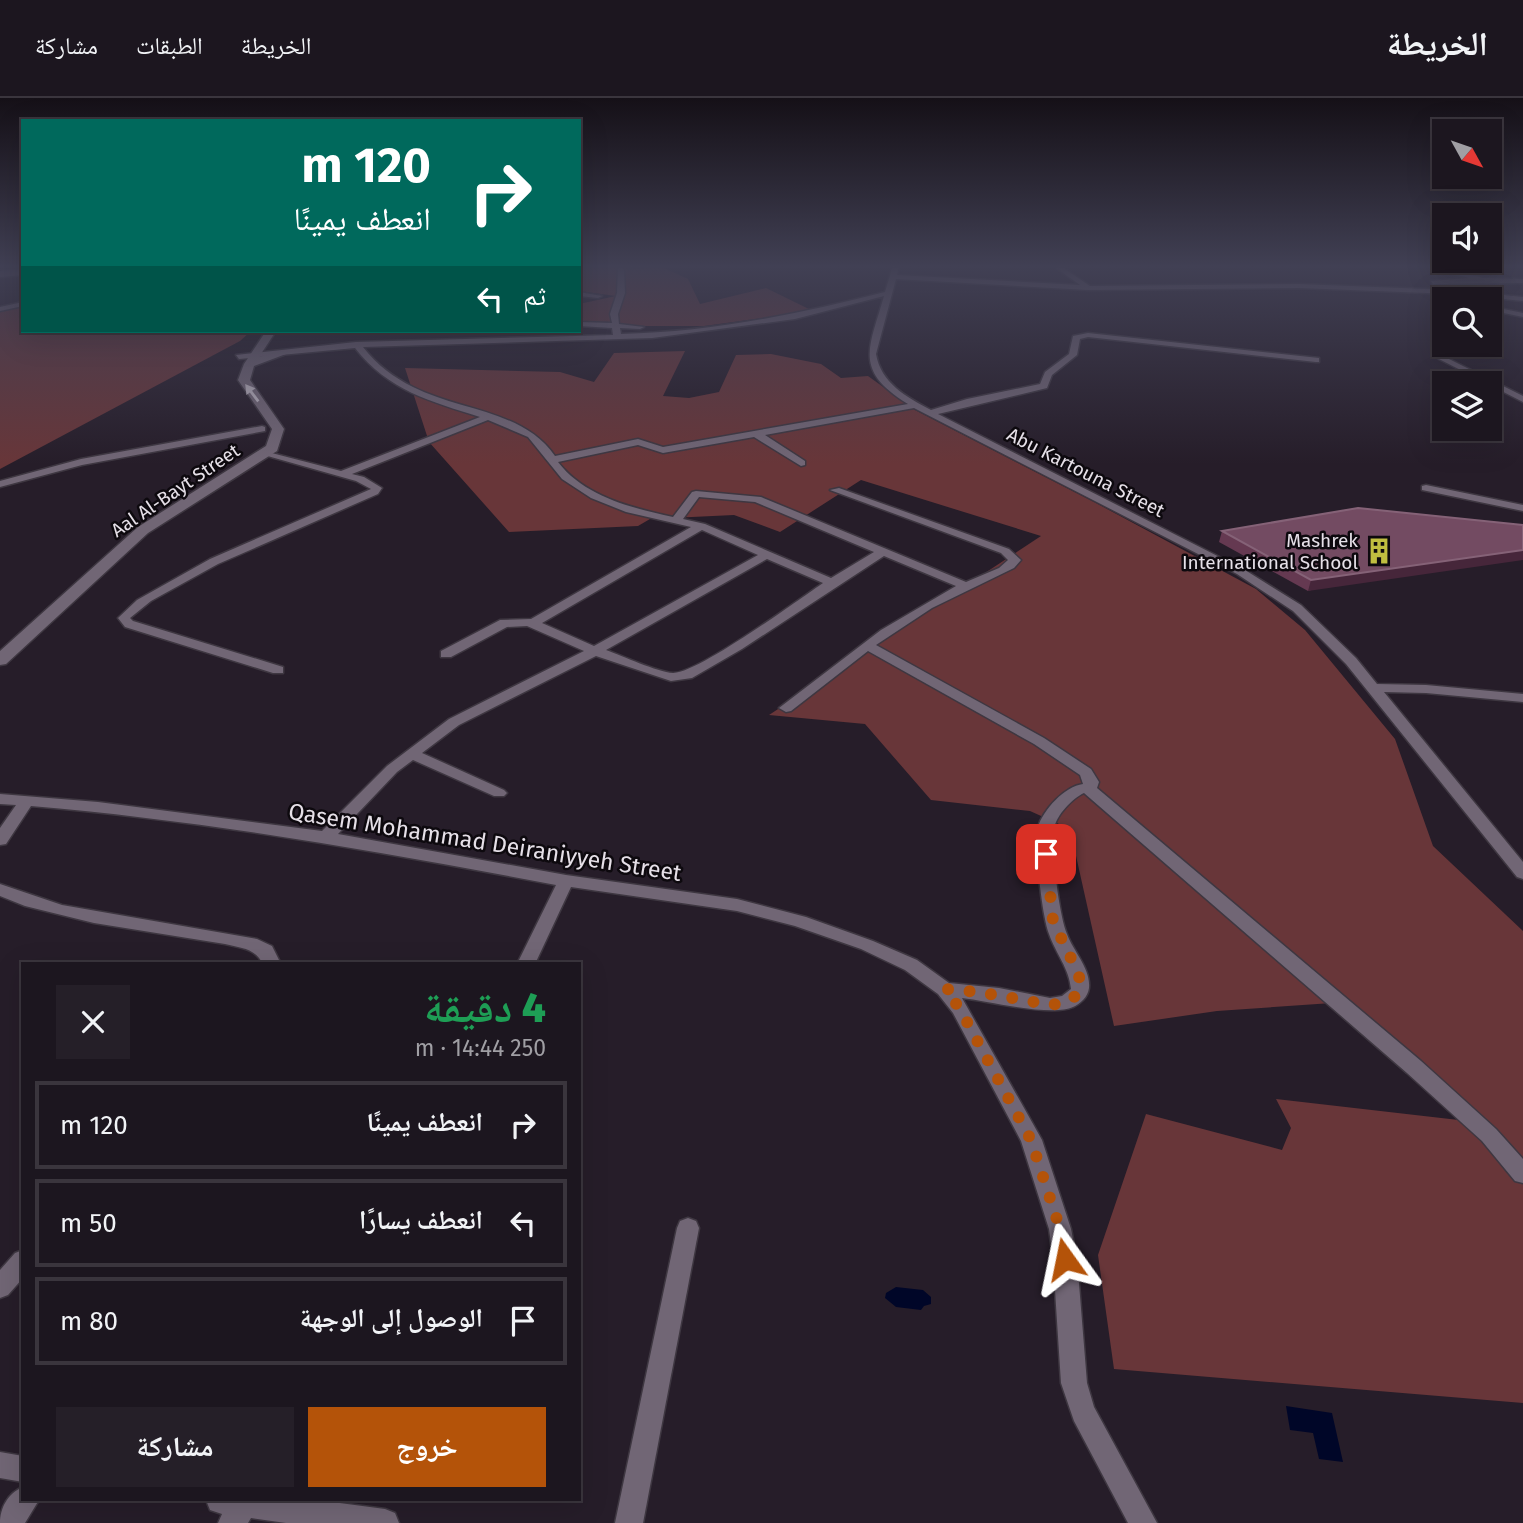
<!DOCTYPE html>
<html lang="ar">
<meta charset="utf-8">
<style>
:root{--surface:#1c161f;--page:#251f28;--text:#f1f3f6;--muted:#a09fa4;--line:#3a353d;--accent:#b45309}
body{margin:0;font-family:"Fira Sans","Noto Naskh Arabic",sans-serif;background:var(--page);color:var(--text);direction:rtl;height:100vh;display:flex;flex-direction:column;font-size:26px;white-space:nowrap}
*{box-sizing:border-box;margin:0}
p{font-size:23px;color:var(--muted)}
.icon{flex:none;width:38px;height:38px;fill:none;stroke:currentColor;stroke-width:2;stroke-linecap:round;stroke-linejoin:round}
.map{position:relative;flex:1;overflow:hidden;direction:ltr}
.panel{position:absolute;left:21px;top:864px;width:560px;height:539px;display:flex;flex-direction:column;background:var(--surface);border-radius:0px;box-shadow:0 7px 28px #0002,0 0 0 2px var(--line);direction:rtl}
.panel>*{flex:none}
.top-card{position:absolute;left:21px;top:21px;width:560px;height:214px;border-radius:0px;box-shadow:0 7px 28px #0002,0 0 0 2px var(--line);direction:rtl;background:#00695c;color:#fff;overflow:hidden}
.needle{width:46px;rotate:130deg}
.controls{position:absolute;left:1432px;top:21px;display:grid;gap:14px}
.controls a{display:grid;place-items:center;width:70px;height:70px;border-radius:0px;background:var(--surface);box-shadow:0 7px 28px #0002,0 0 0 2px var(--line);font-size:35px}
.pin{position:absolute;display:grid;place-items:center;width:60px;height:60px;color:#fff;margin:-30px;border-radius:14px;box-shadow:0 4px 10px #0006}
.me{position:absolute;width:77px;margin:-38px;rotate:348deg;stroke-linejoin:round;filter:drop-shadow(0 0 5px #0008)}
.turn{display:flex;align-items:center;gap:24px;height:147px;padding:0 35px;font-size:32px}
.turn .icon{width:91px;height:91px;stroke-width:2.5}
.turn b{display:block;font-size:49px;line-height:60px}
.then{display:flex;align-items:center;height:66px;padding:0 35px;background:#0003;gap:14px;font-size:26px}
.round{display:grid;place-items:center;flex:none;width:74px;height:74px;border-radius:0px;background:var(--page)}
.headline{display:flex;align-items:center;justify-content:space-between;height:119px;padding:0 35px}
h1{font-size:42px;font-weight:800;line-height:52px;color:#1e9e55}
.primary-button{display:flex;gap:14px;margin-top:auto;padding:14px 35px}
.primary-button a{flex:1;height:80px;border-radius:0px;background:var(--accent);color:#fff;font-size:28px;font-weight:800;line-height:80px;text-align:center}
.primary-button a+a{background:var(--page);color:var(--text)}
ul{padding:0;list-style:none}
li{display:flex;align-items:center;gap:21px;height:88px;margin:0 14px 10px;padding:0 21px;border:4px solid var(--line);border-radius:0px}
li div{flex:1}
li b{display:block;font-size:26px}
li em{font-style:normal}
header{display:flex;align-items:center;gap:42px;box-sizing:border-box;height:98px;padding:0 35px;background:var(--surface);border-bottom:2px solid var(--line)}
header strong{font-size:33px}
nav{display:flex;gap:38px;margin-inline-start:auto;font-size:24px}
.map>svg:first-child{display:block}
</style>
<header>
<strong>الخريطة</strong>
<nav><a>الخريطة</a><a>الطبقات</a><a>مشاركة</a></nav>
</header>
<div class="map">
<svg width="1523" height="1425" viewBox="0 0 1523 1425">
<rect width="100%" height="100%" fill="#261d29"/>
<g fill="#683639">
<polygon points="579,167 664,170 688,181 700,206 766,190 813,213 704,228 628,228 579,224 579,206 616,198 579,193"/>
<polygon points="23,206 23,233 251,233 240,243 0,371 0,210"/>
<polygon points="685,253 663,298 689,300 719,294 736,257 771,256 821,266 841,280 868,278 915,312 1096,405 1256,491 1305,532 1395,641 1433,748 1523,833 1523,1305 1114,1271 1098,1157 1146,1016 1282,1052 1291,1030 1276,1001 1476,1024 1332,905 1217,913 1114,928 1070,731 1030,713 931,702 865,626 769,617 1041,438 861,382 780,434 734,417 650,421 638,428 509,434 429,344 405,270 560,274 594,284 614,255"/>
</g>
<g fill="#000628">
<polygon points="896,1189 923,1192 931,1199 931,1206 924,1208 921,1212 896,1209 885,1200 886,1195"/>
<polygon points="1286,1308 1332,1315 1343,1364 1319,1361 1313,1335 1290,1332"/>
</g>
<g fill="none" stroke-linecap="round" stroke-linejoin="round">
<g stroke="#3e3741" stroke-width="3">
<g id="street">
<polygon points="630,167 678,167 628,170"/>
<path d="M 893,167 L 899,167 L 897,177 L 1080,187 L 1052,167 L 1059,167 L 1090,188 L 1299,186 L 1453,192 L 1523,199 L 1523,203 L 1453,196 L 1299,190 L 1088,192 L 896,181 L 876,256 C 881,285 906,299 931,312 L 967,301 L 1040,286 L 1045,274 L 1069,256 L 1073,238 L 1088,235 L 1319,260 L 1319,264 L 1316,264 L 1088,239 L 1080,241 L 1077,257 L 1052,277 L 1047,290 L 938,316 L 1245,472 L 1301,507 L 1356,560 L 1377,586 L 1426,587 L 1523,596 L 1523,604 L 1426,595 L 1384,594 L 1523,764 L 1523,781 L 1517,779 L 1346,566 L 1293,513 L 1237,476 L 914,310 L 765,337 L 805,363 L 805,367 L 801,368 L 754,339 L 663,355 L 638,347 L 558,364 C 585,399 632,410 673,419 L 692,394 L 696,393 L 761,399 L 966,484 L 999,470 L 1008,462 L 1001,455 L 830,392 L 839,390 L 1009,451 L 1021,462 L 1014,470 L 932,510 L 876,547 L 1044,640 L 1091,671 L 1099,684 L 1097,690 L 1421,963 L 1496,1031 L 1523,1061 L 1523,1085 L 1515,1083 L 1482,1043 L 1407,975 L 1084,695 C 1073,700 1056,717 1054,731 C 1051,751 1059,817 1067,836 C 1073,853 1091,871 1089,890 C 1088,899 1080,906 1073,909 C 1052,919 988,903 962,900 L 1042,1042 L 1071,1131 L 1077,1161 L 1087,1285 L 1094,1309 L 1157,1425 L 1128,1425 L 1074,1323 L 1061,1285 L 1053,1161 L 1049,1131 L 1021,1043 L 953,915 L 938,896 L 905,872 L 861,851 L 795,828 L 737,813 L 571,789 L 535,866 L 517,866 L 556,787 C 382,754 208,723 31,708 L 6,746 L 0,747 L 0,730 L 16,707 L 0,706 L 0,696 L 98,704 L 322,733 L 387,668 L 449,621 L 584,553 L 527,528 L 507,529 L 451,559 L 441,559 L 441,553 L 500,522 L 531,521 L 691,429 L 626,414 L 591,400 L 562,381 L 528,339 L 488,322 L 352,376 L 364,379 L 382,390 L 378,396 L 218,466 L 151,503 L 130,520 L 133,523 L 283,569 L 283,575 L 273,575 L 125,529 L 118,520 L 137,502 L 210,461 L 371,391 L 356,383 L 264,357 L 264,353 L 341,373 L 480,319 C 430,303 389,293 355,250 L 239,261 L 236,257 L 356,244 L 613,237 L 612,230 L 579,228 L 579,224 L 612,225 L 610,216 L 617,195 L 618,171 L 621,169 L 624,171 L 625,195 L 618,216 L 619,226 L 644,229 L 640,231 L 620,230 L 621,236 C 710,234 799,216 885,194 ZM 884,198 C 869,251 853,272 908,306 L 663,349 L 638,341 L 555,358 C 523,312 460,313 413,289 C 393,279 377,267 363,249 L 652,240 L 795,221 ZM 699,399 L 755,404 L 874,454 L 831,480 L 705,426 L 683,421 ZM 702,432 L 758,457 L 594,548 L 542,525 ZM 884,458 L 956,488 L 881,532 L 779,610 L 786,614 L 791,613 L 868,553 L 1034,646 L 1080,677 L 1083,686 C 1065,688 1043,712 1038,729 C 1034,747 1042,818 1049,836 C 1056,856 1069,870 1071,891 L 1062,898 L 1050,900 L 999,890 L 949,885 L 917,862 L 873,843 L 806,819 L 737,801 L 566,777 L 338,736 L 397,674 L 413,662 L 494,698 L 504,698 L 507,695 L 504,692 L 422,655 L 459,627 L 596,558 L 671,583 L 692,580 L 742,551 ZM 767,461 L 823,485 C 798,502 697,576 673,575 C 657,574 623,558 606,552 Z"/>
<polygon points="1422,167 1432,167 1483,180 1523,181 1523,185 1433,186 1431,183 1469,180"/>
<polygon points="579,194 602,198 598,200 579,198"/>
<polygon points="23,204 23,208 0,213 0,209"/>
<polygon points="1489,208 1523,215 1523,219 1489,212"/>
<polygon points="1489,225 1497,230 1489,236"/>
<polygon points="1466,247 1476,247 1449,261 1523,298 1523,304 1439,261"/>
<polygon points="262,328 265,329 265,333 82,367 0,389 0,383 81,361"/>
<polygon points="1426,387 1523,407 1523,413 1422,392 1422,388"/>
<path d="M 0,786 L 62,807 L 257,841 L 272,848 L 281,866 L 263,866 C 255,850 241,850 225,846 L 94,825 L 25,808 L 0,798 Z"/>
<polygon points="688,1120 696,1123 699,1130 643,1425 615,1425 677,1130 680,1123"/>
<polygon points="23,1152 23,1180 8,1197 0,1200 0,1172 15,1155"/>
<polygon points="0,1354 23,1358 23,1384 0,1380"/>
<path d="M 23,1389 L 23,1402 L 39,1402 L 25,1425 L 0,1425 C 0,1410 8,1395 23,1389 Z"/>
<polygon points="206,1402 317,1402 385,1411 395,1415 399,1425 286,1425 251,1420 248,1425 218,1425 222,1416 210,1412"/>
</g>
</g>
<g stroke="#3e3741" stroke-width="3">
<g id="secondary">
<polygon points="23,171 23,177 0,179 0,173"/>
<polygon points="266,233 276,233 259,259 281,253 286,256 254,268 250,282 284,331 277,353 148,435 6,566 0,567 0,553 138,429 266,348 272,331 238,282 244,266"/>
</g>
</g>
<use href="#street" fill="#716675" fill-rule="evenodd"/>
<use href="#secondary" fill="#716675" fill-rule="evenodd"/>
</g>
<polygon fill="#653951" points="1523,427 1308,493 1219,444 1222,433"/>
<polygon fill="#46263a" points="1523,452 1523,462 1308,493 1311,482"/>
<polygon fill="#734b62" stroke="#856277" stroke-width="2" points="1358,410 1523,427 1523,452 1311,482 1222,433"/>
<defs><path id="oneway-solid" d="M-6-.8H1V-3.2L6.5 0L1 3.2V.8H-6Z" transform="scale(1.75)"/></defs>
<use fill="#bdb5c0" href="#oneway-solid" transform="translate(252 295) rotate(-127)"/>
<linearGradient id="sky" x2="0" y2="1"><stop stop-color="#151017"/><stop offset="0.46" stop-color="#414054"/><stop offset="1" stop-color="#414054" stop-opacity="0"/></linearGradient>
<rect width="1523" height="366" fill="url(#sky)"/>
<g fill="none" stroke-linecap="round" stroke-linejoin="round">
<polyline stroke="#b45309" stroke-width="12" stroke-dasharray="0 21.6" points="1046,756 1053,823 1079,877 1080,891 1078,896 1067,904 1051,907 978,894 945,891 960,911 1031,1042 1060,1131 1065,1161"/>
</g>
<defs>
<g id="building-bare" transform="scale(2.1)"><path d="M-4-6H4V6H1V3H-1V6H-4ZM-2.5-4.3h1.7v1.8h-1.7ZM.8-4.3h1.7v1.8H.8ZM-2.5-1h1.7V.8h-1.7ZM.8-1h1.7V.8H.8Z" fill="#c0be40" stroke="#0d090e" stroke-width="2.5" paint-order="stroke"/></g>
</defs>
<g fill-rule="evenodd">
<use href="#building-bare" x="1379" y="453"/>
</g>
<g text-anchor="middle" stroke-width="5" stroke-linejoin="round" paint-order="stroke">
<g font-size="19" fill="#e6e0e8" stroke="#0d090e">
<text transform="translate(1086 374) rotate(27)" y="7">Abu Kartouna Street</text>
<text transform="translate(175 392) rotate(-34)" y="7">Aal Al-Bayt Street</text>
</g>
<g font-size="19" fill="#e6e0e8" stroke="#0d090e" text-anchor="end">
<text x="1358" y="449">Mashrek<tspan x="1358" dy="22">International School</tspan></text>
</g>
<g font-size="23" fill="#e6e0e8" stroke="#0d090e">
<text transform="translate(485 744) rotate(9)" y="8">Qasem Mohammad Deiraniyyeh Street</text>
</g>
</g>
</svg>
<div class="controls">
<a><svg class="needle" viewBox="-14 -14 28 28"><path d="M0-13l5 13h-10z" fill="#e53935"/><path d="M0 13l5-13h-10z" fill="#a09fa4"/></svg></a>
<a><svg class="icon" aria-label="sound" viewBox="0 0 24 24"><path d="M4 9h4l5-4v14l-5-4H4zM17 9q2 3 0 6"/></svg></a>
<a><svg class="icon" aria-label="search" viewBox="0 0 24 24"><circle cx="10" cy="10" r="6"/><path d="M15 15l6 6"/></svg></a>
<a><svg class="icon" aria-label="layers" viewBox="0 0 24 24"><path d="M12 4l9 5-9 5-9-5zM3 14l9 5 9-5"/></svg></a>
</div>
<div class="pin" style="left:1046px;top:756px;background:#d93025"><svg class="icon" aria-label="arrive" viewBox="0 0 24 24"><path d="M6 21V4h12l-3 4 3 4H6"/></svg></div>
<svg class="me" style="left:1065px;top:1161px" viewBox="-20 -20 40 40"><path d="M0-17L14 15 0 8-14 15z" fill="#b45309" stroke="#fff" stroke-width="4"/></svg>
<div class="top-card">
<div class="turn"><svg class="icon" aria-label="right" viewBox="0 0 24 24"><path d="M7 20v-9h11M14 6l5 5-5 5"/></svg><div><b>120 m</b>انعطف يمينًا</div></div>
<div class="then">ثم<svg class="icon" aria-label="left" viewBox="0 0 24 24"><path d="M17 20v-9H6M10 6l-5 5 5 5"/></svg></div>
</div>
<section class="panel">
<div class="headline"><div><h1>4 دقيقة</h1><p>250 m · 14:44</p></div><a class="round"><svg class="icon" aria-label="close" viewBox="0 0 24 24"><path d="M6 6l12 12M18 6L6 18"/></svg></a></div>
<ul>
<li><svg class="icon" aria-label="right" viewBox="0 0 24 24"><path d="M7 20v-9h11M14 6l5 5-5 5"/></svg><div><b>انعطف يمينًا</b></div><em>120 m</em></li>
<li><svg class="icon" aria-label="left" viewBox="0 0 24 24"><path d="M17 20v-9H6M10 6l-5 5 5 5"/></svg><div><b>انعطف يسارًا</b></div><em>50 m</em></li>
<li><svg class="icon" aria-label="arrive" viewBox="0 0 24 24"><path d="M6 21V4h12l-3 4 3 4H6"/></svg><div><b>الوصول إلى الوجهة</b></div><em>80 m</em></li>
</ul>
<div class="primary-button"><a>خروج</a><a>مشاركة</a></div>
</section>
</div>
